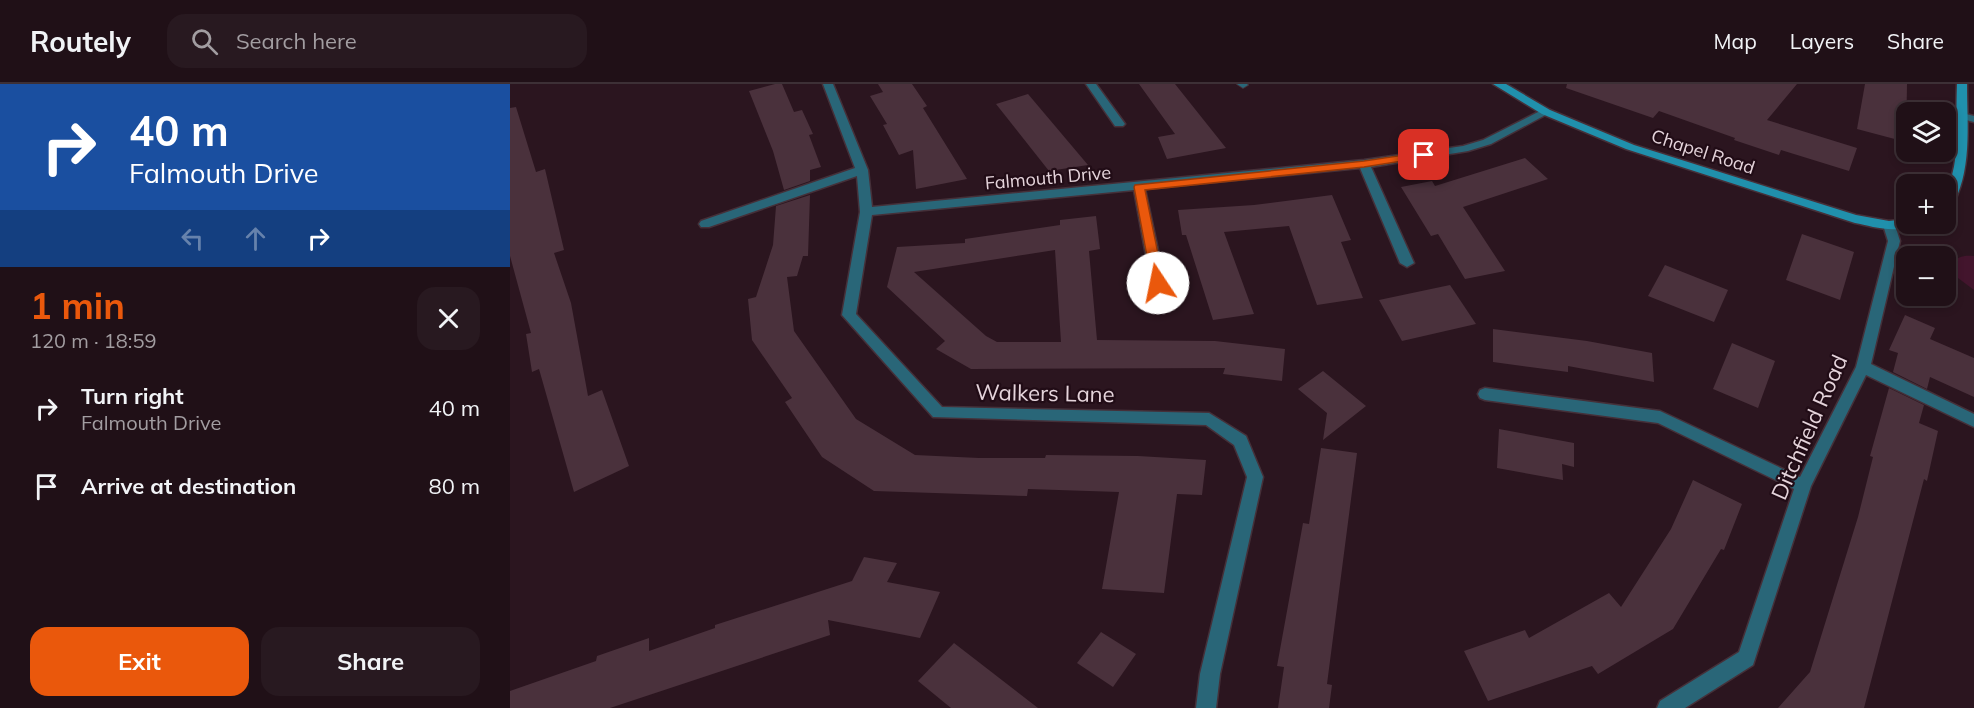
<!DOCTYPE html>
<meta charset="utf-8">
<style>
:root{--surface:#201017;--page:#281920;--text:#f1f3f6;--muted:#a29da1;--line:#3d3036;--accent:#ea580c}
body{margin:0;font-family:Mulish,sans-serif;background:var(--page);color:var(--text);height:100vh;display:flex;flex-direction:column;font-size:22px;white-space:nowrap}
*{box-sizing:border-box;margin:0}
p{font-size:20px;color:var(--muted)}
.icon{flex:none;width:33px;height:33px;fill:none;stroke:currentColor;stroke-width:2;stroke-linecap:round;stroke-linejoin:round}
.map{position:relative;flex:1;overflow:hidden}
.details{display:flex;flex-direction:column;background:var(--surface);width:510px}
.details>*{flex:none}
.guide{background:#1a4fa0;color:#fff;overflow:hidden}
.tools{position:absolute;left:1386px;top:18px;display:grid;gap:12px}
.tools a{display:grid;place-items:center;width:60px;height:60px;border-radius:12px;background:var(--surface);box-shadow:0 3px 9px #0003,0 0 0 2px var(--line);font-size:30px}
.pin{position:absolute;display:grid;place-items:center;width:51px;height:51px;color:#fff;margin:-26px;border-radius:12px;box-shadow:0 3px 9px #0006}
.me{position:absolute;width:66px;margin:-33px;rotate:349deg;stroke-linejoin:round;filter:drop-shadow(0 0 4px #0008)}
.turn{display:flex;align-items:center;gap:21px;height:126px;padding:0 30px;font-size:27px}
.turn .icon{width:78px;height:78px;stroke-width:2.5}
.turn b{display:block;font-size:42px;line-height:51px}
.lanes{display:flex;align-items:center;height:57px;padding:0 30px;background:#0003;justify-content:center;gap:30px;direction:ltr}
.lanes .off{opacity:.35}
.round{display:grid;place-items:center;flex:none;width:63px;height:63px;border-radius:18px;background:var(--page)}
.overview{display:flex;align-items:center;justify-content:space-between;height:102px;padding:0 30px}
h1{font-size:36px;font-weight:700;line-height:45px;color:var(--accent)}
.cta{display:flex;gap:12px;margin-top:auto;padding:12px 30px}
.cta a{flex:1;height:69px;border-radius:18px;background:var(--accent);color:#fff;font-size:24px;font-weight:700;line-height:69px;text-align:center}
.cta a+a{background:var(--page);color:var(--text)}
ul{padding:0;list-style:none}
li{display:flex;align-items:center;gap:18px;height:78px;padding:0 30px}
li div{flex:1}
li b{display:block;font-size:22px}
li em{font-style:normal}
header{display:flex;align-items:center;gap:36px;box-sizing:border-box;height:84px;padding:0 30px;background:var(--surface);border-bottom:2px solid var(--line)}
header strong{font-size:28px}
nav{display:flex;gap:33px;margin-inline-start:auto;font-size:21px}
.search{width:420px;height:54px;background:var(--page);display:flex;align-items:center;gap:15px;box-sizing:border-box;padding:0 21px;border-radius:18px;color:var(--muted);font-size:22px}
main{display:flex;flex:1;min-height:0}
.map>svg:first-child{display:block}
</style>
<header>
<strong>Routely</strong>
<div class="search"><svg class="icon" aria-label="search" viewBox="0 0 24 24"><circle cx="10" cy="10" r="6"/><path d="M15 15l6 6"/></svg>Search here</div>
<nav><a>Map</a><a>Layers</a><a>Share</a></nav>
</header>
<main>
<section class="details">
<div class="guide">
<div class="turn"><svg class="icon" aria-label="right" viewBox="0 0 24 24"><path d="M7 20v-9h11M14 6l5 5-5 5"/></svg><div><b>40 m</b>Falmouth Drive</div></div>
<div class="lanes"><svg class="icon off" aria-label="left" viewBox="0 0 24 24"><path d="M17 20v-9H6M10 6l-5 5 5 5"/></svg><svg class="icon off" aria-label="ahead" viewBox="0 0 24 24"><path d="M12 20V5M6 11l6-6 6 6"/></svg><svg class="icon" aria-label="right" viewBox="0 0 24 24"><path d="M7 20v-9h11M14 6l5 5-5 5"/></svg></div>
</div>
<div class="overview"><div><h1>1 min</h1><p>120 m · 18:59</p></div><a class="round"><svg class="icon" aria-label="close" viewBox="0 0 24 24"><path d="M6 6l12 12M18 6L6 18"/></svg></a></div>
<ul>
<li><svg class="icon" aria-label="right" viewBox="0 0 24 24"><path d="M7 20v-9h11M14 6l5 5-5 5"/></svg><div><b>Turn right</b><p>Falmouth Drive</p></div><em>40 m</em></li>
<li><svg class="icon" aria-label="arrive" viewBox="0 0 24 24"><path d="M6 21V4h12l-3 4 3 4H6"/></svg><div><b>Arrive at destination</b></div><em>80 m</em></li>
</ul>
<div class="cta"><a>Exit</a><a>Share</a></div>
</section>
<div class="map">
<svg width="1464" height="624" viewBox="0 0 1464 624">
<rect width="100%" height="100%" fill="#2b151f"/>
<path fill="#43152d" d="M 1464,172 L 1464,206 L 1448,194 L 1442,181 C 1446,172 1455,171 1464,172 Z"/>
<g fill="#4a313c" fill-rule="evenodd">
<polygon points="265,0 272,0 284,28 292,26 303,50 299,51 311,83 300,86 300,97 274,106 263,67 239,7"/>
<polygon points="368,0 402,0 417,22 413,24 457,95 406,105 403,66 389,71 373,41 377,40 360,12 373,8"/>
<polygon points="629,0 665,0 716,64 657,75 648,53 665,50"/>
<polygon points="1057,0 1287,0 1257,36 1347,64 1339,87 1271,66 1269,71 1224,56 1225,54 1149,27 1143,34 1056,4"/>
<polygon points="1355,0 1397,0 1396,58 1347,45"/>
<polygon points="518,10 578,81 539,87 486,20"/>
<polygon points="6,23 26,88 35,85 54,166 44,169 61,219 78,312 92,306 119,382 64,408 29,285 22,288 16,250 21,249 0,172 0,24"/>
<polygon points="1015,74 1038,95 953,123 995,187 955,195 928,150 921,152 891,103 922,97 925,102"/>
<polygon points="300,111 298,172 293,172 287,192 277,193 284,247 346,335 405,371 469,374 535,374 536,371 628,372 696,376 692,411 667,410 654,509 592,505 609,408 518,405 517,412 364,407 312,373 275,318 282,314 242,256 238,215 246,213 263,161 266,122"/>
<polygon points="822,111 841,156 831,158 853,214 807,221 779,142 714,148 744,230 703,236 676,151 672,151 668,126 744,121"/>
<path d="M 586,132 L 590,165 L 579,167 L 587,256 L 705,257 L 775,265 L 772,297 L 713,290 L 715,284 L 461,285 L 426,265 L 435,257 L 377,203 L 387,163 L 455,159 L 455,155 L 550,141 L 550,136 ZM 545,166 L 551,258 L 487,258 L 476,252 L 404,188 Z"/>
<polygon points="1292,150 1344,168 1330,216 1276,196"/>
<polygon points="1155,181 1218,206 1204,238 1138,212"/>
<polygon points="940,201 966,240 892,257 869,216"/>
<polygon points="1395,231 1425,244 1420,255 1464,274 1464,313 1420,293 1417,305 1383,288 1388,269 1379,266"/>
<polygon points="983,245 1077,257 1142,269 1144,298 1058,282 1058,288 983,278"/>
<polygon points="1222,259 1265,277 1248,324 1203,305"/>
<polygon points="813,287 856,322 813,356 817,329 788,305"/>
<polygon points="1379,304 1414,321 1409,339 1428,347 1417,397 1414,395 1354,624 1268,624 1300,588 1348,433 1363,373 1360,372"/>
<polygon points="989,345 1064,359 1064,383 1052,380 1053,396 987,384"/>
<polygon points="811,364 847,369 817,600 822,601 819,624 768,624 774,583 767,582 793,439 799,440"/>
<polygon points="1183,396 1232,420 1214,466 1211,465 1163,545 1088,590 1082,582 978,617 954,567 1015,546 1019,554 1099,509 1111,523 1161,445"/>
<polygon points="354,473 387,479 377,498 430,508 410,554 318,536 320,551 100,624 0,624 0,607 86,577 87,572 139,554 139,567 205,544 205,541 342,497"/>
<polygon points="591,548 626,570 603,603 567,579"/>
<polygon points="444,559 528,624 441,624 408,597"/>
</g>
<g fill="none" stroke-linecap="round" stroke-linejoin="round">
<g stroke="#453039" stroke-width="2">
<polygon id="lane" points="727,0 737,0 738,1 733,4"/>
</g>
<g stroke="#453039" stroke-width="3">
<g id="street">
<polygon points="313,0 323,0 358,86 362,123 854,76 953,62 973,56 1032,26 1040,26 1041,28 981,60 958,67 861,83 904,179 897,183 890,179 850,84 635,105 655,199 648,204 641,199 624,106 362,131 346,230 432,323 699,329 736,352 753,393 710,590 706,624 686,624 690,590 737,393 724,361 696,341 423,333 332,231 350,128 347,92 199,143 191,143 189,140 191,137 345,84"/>
<polygon points="576,0 586,0 615,40 613,42 605,42"/>
<polygon points="1452,29 1464,32 1464,38 1448,34 1448,30"/>
<polygon points="1379,137 1385,141 1390,157 1361,280 1464,330 1464,343 1356,291 1301,402 1243,581 1175,624 1147,624 1150,617 1229,568 1284,405 1148,339 975,316 970,314 968,310 970,306 975,304 1150,327 1290,393 1346,283 1378,157 1373,141"/>
</g>
</g>
<g stroke="#453039" stroke-width="3">
<g id="secondary">
<path d="M 983,0 L 996,0 L 1040,26 L 1124,61 L 1346,131 L 1379,137 L 1396,135 L 1396,140 L 1402,140 C 1388,151 1361,142 1345,139 L 1116,65 L 1032,30 Z"/>
<path d="M 1447,0 L 1457,0 C 1457,42 1463,88 1440,126 L 1436,127 C 1434,110 1443,94 1445,76 C 1447,51 1446,25 1447,0 Z"/>
</g>
</g>
<use href="#lane" fill="#296678" fill-rule="evenodd"/>
<use href="#street" fill="#296678" fill-rule="evenodd"/>
<use href="#secondary" fill="#2090ac" fill-rule="evenodd"/>
</g>
<polygon fill="#ea580c" stroke="#983908" stroke-width="1.5" points="914,68 919,71 918,73 854,83 635,106 654,199 648,203 642,199 624,103 625,101 854,77"/>
<g text-anchor="middle" stroke-width="4.5" stroke-linejoin="round" paint-order="stroke">
<g font-size="18" fill="#e5d4db" stroke="#210c16">
<text transform="translate(1193 68) rotate(18)" y="6">Chapel Road</text>
<text transform="translate(538 94) rotate(-5)" y="6">Falmouth Drive</text>
</g>
<g font-size="22" fill="#e5d4db" stroke="#210c16">
<text transform="translate(535 309) rotate(1)" y="8">Walkers Lane</text>
<text transform="translate(1299 343) rotate(-66)" y="8">Ditchfield Road</text>
</g>
</g>
</svg>
<div class="tools">
<a><svg class="icon" aria-label="layers" viewBox="0 0 24 24"><path d="M12 4l9 5-9 5-9-5zM3 14l9 5 9-5"/></svg></a>
<a>+</a>
<a>−</a>
</div>
<div class="pin" style="left:914px;top:71px;background:#d93025"><svg class="icon" aria-label="arrive" viewBox="0 0 24 24"><path d="M6 21V4h12l-3 4 3 4H6"/></svg></div>
<svg class="me" style="left:648px;top:199px" viewBox="-20 -20 40 40"><circle r="19" fill="#fff"/><path d="M0-13L10 11 0 6-10 11z" fill="#ea580c"/></svg>
</div>
</main>
